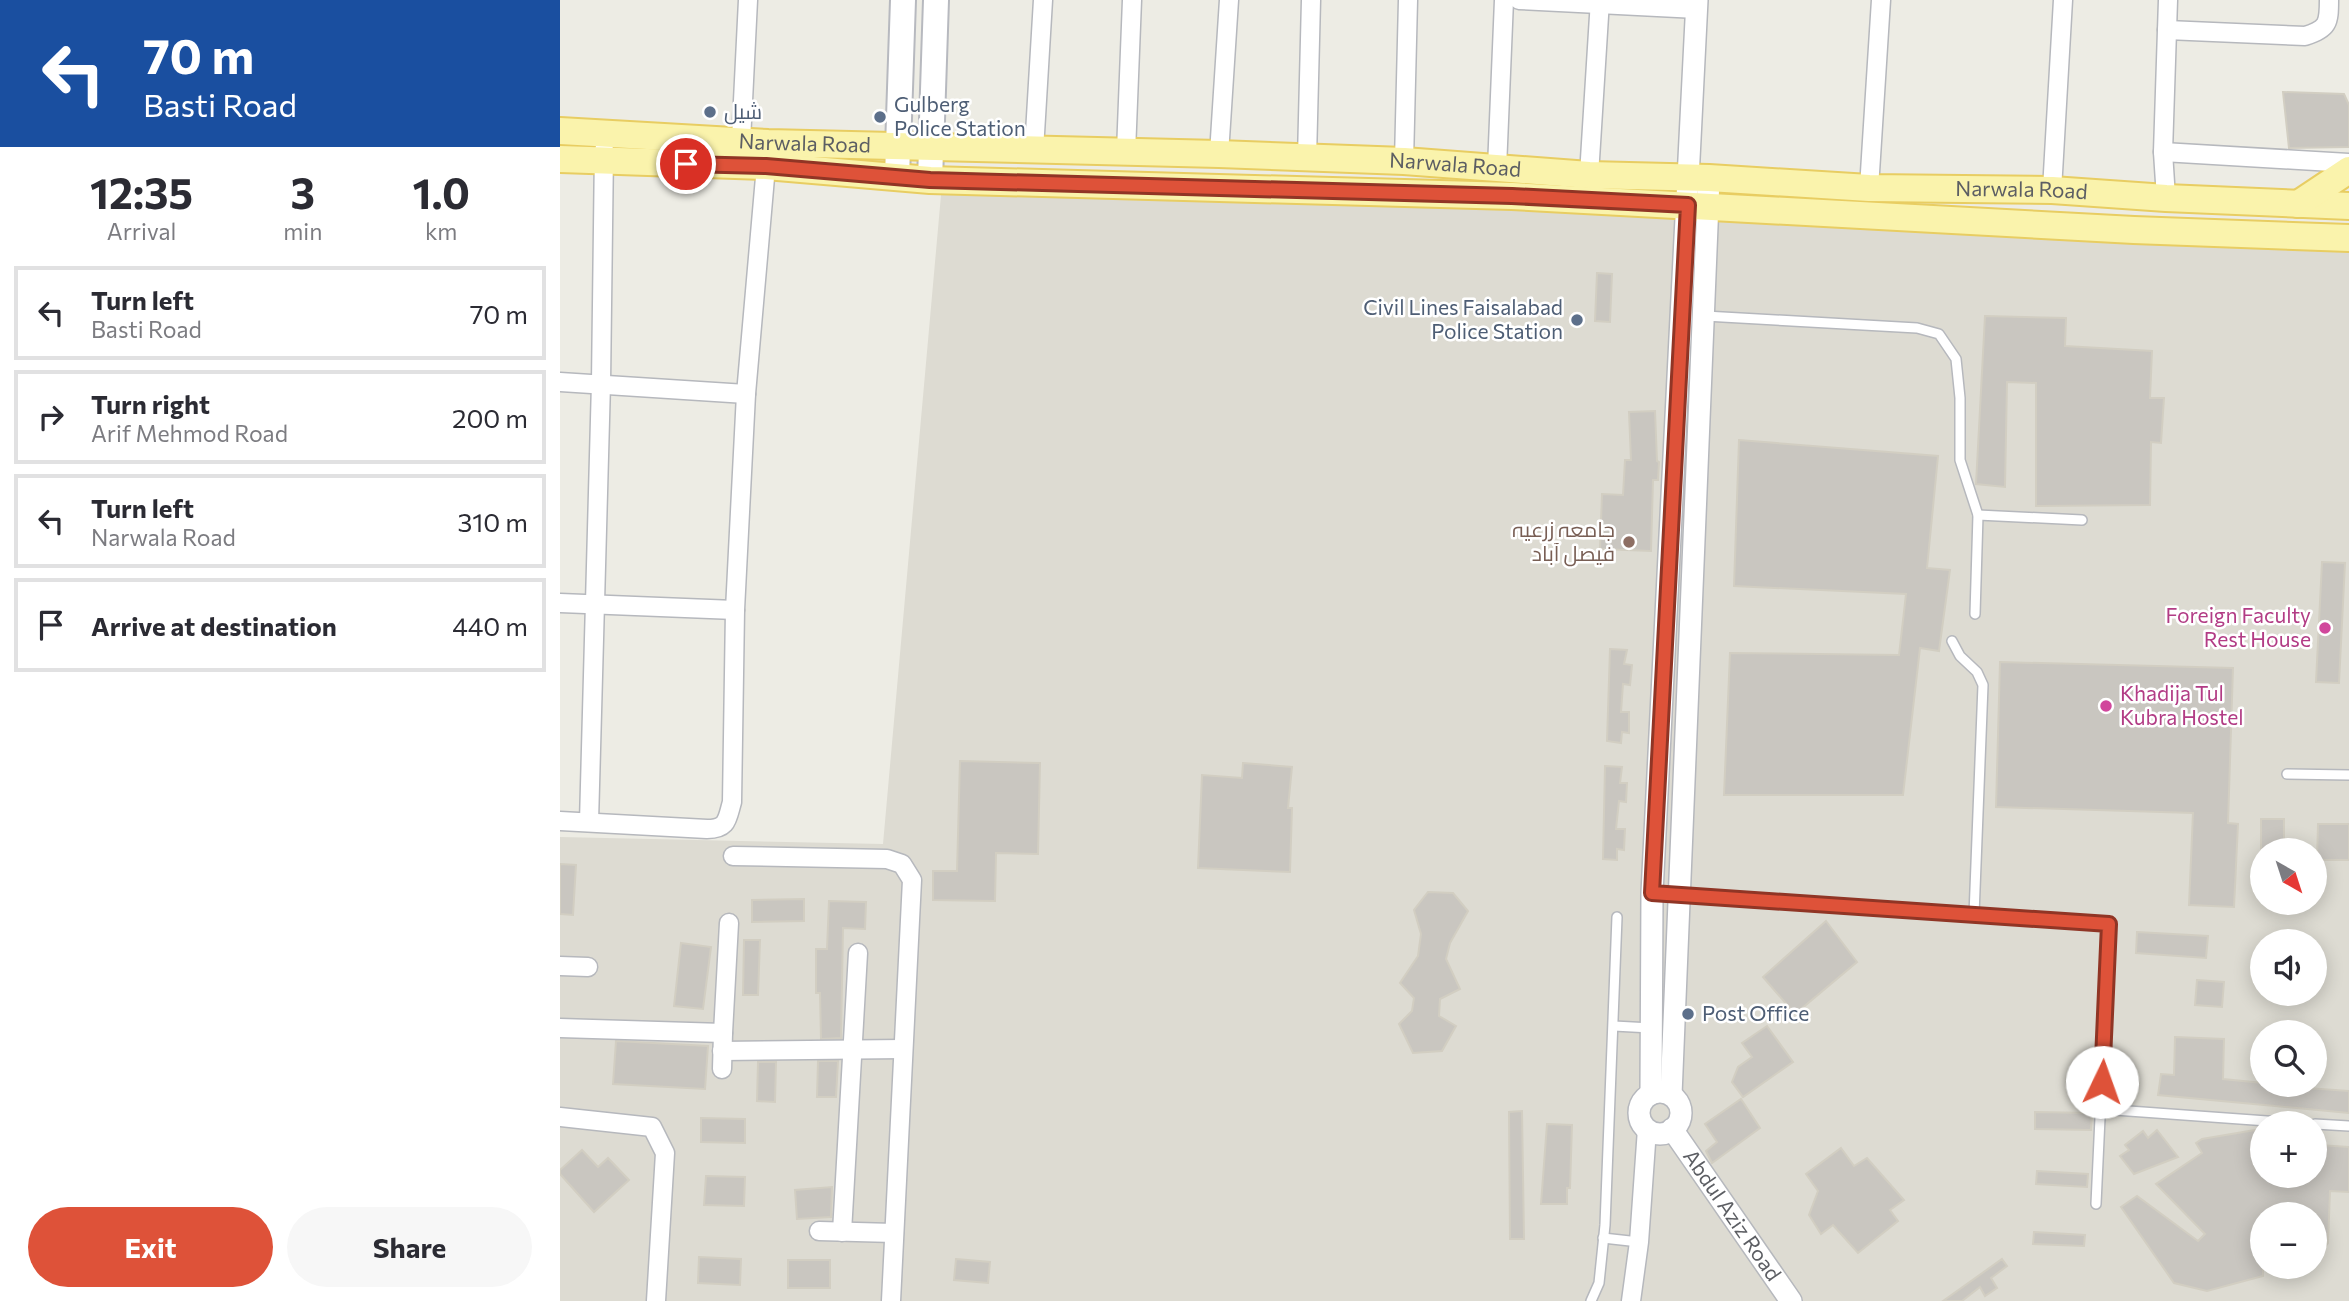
<!DOCTYPE html>
<meta charset="utf-8">
<style>
:root{--surface:#fff;--page:#f7f7f7;--text:#2b2b33;--muted:#7c7c81;--line:#e1e1e2;--accent:#de5239}
body{margin:0;font-family:Commissioner,Cairo,sans-serif;background:var(--page);color:var(--text);height:100vh;display:flex;flex-direction:column;font-size:26px;white-space:nowrap}
*{box-sizing:border-box;margin:0}
p{font-size:23px;color:var(--muted)}
.icon{flex:none;width:38px;height:38px;fill:none;stroke:currentColor;stroke-width:2;stroke-linecap:round;stroke-linejoin:round}
.map{position:relative;flex:1;overflow:hidden}
.panel{display:flex;flex-direction:column;background:var(--surface);width:560px}
.panel>*{flex:none}
.hud{background:#1a4fa0;color:#fff;overflow:hidden}
.needle{width:46px;rotate:141deg}
.tools{position:absolute;left:1690px;top:838px;display:grid;gap:14px}
.tools a{display:grid;place-items:center;width:77px;height:77px;border-radius:50%;background:var(--surface);box-shadow:0 4px 18px #0003;font-size:35px}
.pin{position:absolute;display:grid;place-items:center;width:60px;height:60px;color:#fff;margin:-30px;border:4px solid #fff;border-radius:50%;box-shadow:0 2px 7px #0007}
.me{position:absolute;width:77px;margin:-38px;rotate:3deg;stroke-linejoin:round;filter:drop-shadow(0 0 5px #0008)}
.turn{display:flex;align-items:center;gap:24px;height:147px;padding:0 28px;font-size:32px}
.turn .icon{width:91px;height:91px;stroke-width:2.5}
.turn b{display:block;font-size:49px;line-height:60px}
.eta{display:flex;justify-content:space-evenly;align-items:center;height:119px;text-align:center}
.eta b{font-size:42px;font-weight:700;line-height:49px}
.cta{display:flex;gap:14px;margin-top:auto;padding:14px 28px}
.cta a{flex:1;height:80px;border-radius:42px;background:var(--accent);color:#fff;font-size:28px;font-weight:700;line-height:80px;text-align:center}
.cta a+a{background:var(--page);color:var(--text)}
ul{padding:0;list-style:none}
li{display:flex;align-items:center;gap:21px;height:94px;margin:0 14px 10px;padding:0 14px;border:4px solid var(--line);border-radius:0px}
li div{flex:1}
li b{display:block;font-size:26px}
li em{font-style:normal}
main{display:flex;flex:1;min-height:0}
.map>svg:first-child{display:block}
</style>
<main>
<section class="panel">
<div class="hud">
<div class="turn"><svg class="icon" aria-label="left" viewBox="0 0 24 24"><path d="M17 20v-9H6M10 6l-5 5 5 5"/></svg><div><b>70 m</b>Basti Road</div></div>
</div>
<div class="eta">
<div><b>12:35</b><p>Arrival</p></div>
<div><b>3</b><p>min</p></div>
<div><b>1.0</b><p>km</p></div>
</div>
<ul>
<li><svg class="icon" aria-label="left" viewBox="0 0 24 24"><path d="M17 20v-9H6M10 6l-5 5 5 5"/></svg><div><b>Turn left</b><p>Basti Road</p></div><em>70 m</em></li>
<li><svg class="icon" aria-label="right" viewBox="0 0 24 24"><path d="M7 20v-9h11M14 6l5 5-5 5"/></svg><div><b>Turn right</b><p>Arif Mehmod Road</p></div><em>200 m</em></li>
<li><svg class="icon" aria-label="left" viewBox="0 0 24 24"><path d="M17 20v-9H6M10 6l-5 5 5 5"/></svg><div><b>Turn left</b><p>Narwala Road</p></div><em>310 m</em></li>
<li><svg class="icon" aria-label="arrive" viewBox="0 0 24 24"><path d="M6 21V4h12l-3 4 3 4H6"/></svg><div><b>Arrive at destination</b></div><em>440 m</em></li>
</ul>
<div class="cta"><a>Exit</a><a>Share</a></div>
</section>
<div class="map">
<svg width="1789" height="1301" viewBox="0 0 1789 1301">
<rect width="100%" height="100%" fill="#edece4"/>
<path fill="#dddbd2" fill-rule="evenodd" d="M 382,184 L 1789,246 L 1789,1301 L 0,1301 L 0,837 L 323,844 ZM 1703,850 L 1755,850 L 1755,903 L 1703,903 ZM 1703,942 L 1755,942 L 1755,994 L 1703,994 ZM 1703,1032 L 1755,1032 L 1755,1085 L 1703,1085 ZM 1703,1124 L 1755,1124 L 1755,1176 L 1703,1176 ZM 1703,1214 L 1755,1214 L 1755,1267 L 1703,1267 Z"/>
<g fill="#c9c6c0" stroke="#d2cec2" stroke-width="2">
<polygon points="1723,92 1784,94 1789,105 1789,147 1729,148"/>
<polygon points="1037,273 1052,274 1050,322 1035,321"/>
<polygon points="1425,316 1506,318 1505,346 1592,351 1590,398 1604,398 1601,443 1591,442 1590,505 1476,506 1476,383 1447,382 1445,487 1416,484"/>
<polygon points="1095,411 1097,461 1099,462 1098,480 1093,480 1091,551 1040,549 1042,494 1063,495 1065,460 1071,460 1069,412"/>
<polygon points="1179,440 1378,456 1367,568 1390,570 1379,651 1360,648 1343,795 1164,795 1170,653 1339,655 1346,594 1174,586"/>
<polygon points="1762,562 1785,563 1779,683 1756,682"/>
<polygon points="1050,649 1067,650 1064,664 1072,665 1070,685 1063,684 1061,712 1069,712 1069,733 1062,732 1061,743 1047,741"/>
<polygon points="1440,662 1673,668 1668,823 1678,824 1674,907 1629,905 1633,813 1436,807"/>
<polygon points="400,761 480,763 478,854 436,853 435,901 373,900 373,871 397,871"/>
<polygon points="683,763 732,767 728,808 732,808 730,872 638,868 642,775 682,778"/>
<polygon points="1045,766 1062,767 1060,783 1067,783 1066,802 1059,801 1056,829 1065,829 1064,850 1057,849 1057,860 1043,859"/>
<rect x="1701" y="819" width="23" height="31"/>
<polygon points="1758,824 1789,824 1789,860 1757,860"/>
<polygon points="0,864 16,865 13,915 0,914"/>
<polygon points="868,892 893,893 908,911 890,943 886,959 900,989 880,999 879,1016 896,1026 882,1051 853,1053 839,1024 852,1011 854,998 840,983 858,956 861,934 854,910"/>
<polygon points="244,899 244,921 192,922 192,900"/>
<polygon points="269,901 306,902 305,929 283,928 281,1038 261,1039 260,993 256,993 256,949 267,949"/>
<polygon points="1266,921 1297,962 1235,1014 1203,977"/>
<polygon points="1577,932 1648,936 1646,958 1576,953"/>
<polygon points="184,940 200,940 198,995 183,995"/>
<polygon points="121,943 151,947 143,1009 114,1006"/>
<polygon points="1637,980 1664,982 1662,1007 1635,1005"/>
<polygon points="1207,1026 1233,1062 1183,1097 1172,1082 1178,1067 1192,1057 1182,1043"/>
<polygon points="1615,1037 1664,1039 1663,1079 1703,1083 1703,1085 1789,1091 1789,1113 1598,1095 1601,1074 1614,1075"/>
<polygon points="56,1041 148,1046 145,1089 53,1084"/>
<polygon points="258,1061 278,1061 276,1097 257,1097"/>
<polygon points="198,1062 216,1062 215,1102 197,1101"/>
<polygon points="1181,1099 1200,1128 1152,1163 1146,1151 1157,1142 1145,1124"/>
<polygon points="962,1111 964,1239 950,1239 949,1112"/>
<polygon points="1475,1112 1532,1113 1531,1130 1475,1129"/>
<polygon points="141,1118 185,1119 185,1143 141,1142"/>
<polygon points="987,1124 1012,1125 1010,1188 1007,1188 1007,1204 981,1204"/>
<polygon points="1701,1129 1703,1176 1755,1176 1755,1157 1760,1145 1789,1147 1789,1192 1770,1191 1768,1243 1755,1258 1755,1214 1703,1214 1703,1276 1647,1291 1614,1283 1561,1207 1577,1196 1638,1241 1645,1234 1596,1184 1642,1153 1636,1143 1642,1139"/>
<polygon points="1597,1130 1618,1157 1574,1174 1560,1156 1569,1150 1565,1145 1583,1131 1588,1138"/>
<polygon points="1281,1148 1294,1166 1307,1158 1344,1200 1330,1210 1338,1221 1298,1253 1273,1225 1261,1234 1249,1215 1258,1191 1246,1174"/>
<polygon points="22,1150 38,1167 48,1158 69,1180 34,1212 0,1174 0,1170"/>
<polygon points="1477,1171 1528,1174 1527,1187 1476,1184"/>
<polygon points="146,1176 185,1177 184,1206 144,1205"/>
<polygon points="272,1187 271,1217 237,1219 235,1190"/>
<polygon points="1474,1232 1525,1235 1524,1246 1473,1244"/>
<polygon points="139,1257 181,1259 180,1285 138,1283"/>
<polygon points="396,1259 430,1262 428,1283 394,1280"/>
<polygon points="1442,1259 1447,1266 1431,1278 1437,1288 1425,1296 1420,1287 1402,1301 1383,1301"/>
<rect x="228" y="1260" width="42" height="28"/>
</g>
<g fill="none" stroke-linecap="round" stroke-linejoin="round">
<g stroke="#b6b8bd" stroke-width="12">
<g id="service">
<polyline points="1145,316 1357,328 1379,334 1396,359 1400,398 1400,460 1418,515 1415,614"/>
<polyline points="1418,515 1522,520"/>
<polyline points="1392,641 1400,656 1417,672 1423,685 1414,915"/>
<polyline points="1727,774 1789,775"/>
<polyline points="1092,893 1549,924 1536,1204"/>
<polyline points="1054,1026 1091,1028"/>
<polyline points="1541,1109 1748,1124"/>
<polyline points="1755,1124 1789,1126"/>
<polyline points="1043,1238 1079,1242"/>
<polyline points="1031,1301 1039,1283 1045,1225 1057,917"/>
</g>
</g>
<g stroke="#b6b8bd" stroke-width="21">
<g id="minor">
<polyline points="959,0 1137,9"/>
<path d="M 1607,30 L 1745,36 C 1768,29 1769,23 1769,0"/>
<polyline points="181,141 188,0"/>
<polyline points="474,150 483,0"/>
<polyline points="566,152 572,0"/>
<polyline points="1603,152 1789,163"/>
<polyline points="659,154 669,0"/>
<polyline points="747,158 751,0"/>
<polyline points="844,161 848,0"/>
<polyline points="937,168 944,0"/>
<polyline points="1029,175 1040,0"/>
<polyline points="1309,188 1321,0"/>
<polyline points="1492,190 1503,0"/>
<polyline points="1606,198 1603,152 1608,0"/>
<polyline points="0,382 186,394"/>
<polyline points="0,603 175,610"/>
<path d="M 0,821 L 147,829 C 168,829 167,819 172,802 L 175,610 L 186,394 L 206,166"/>
<polyline points="29,822 41,383 44,150"/>
<polyline points="173,856 327,859 342,864 352,880 331,1301"/>
<polyline points="0,966 28,967"/>
<polyline points="0,1028 163,1033 162,1069"/>
<polyline points="163,1033 169,923"/>
<polyline points="162,1051 343,1049"/>
<polyline points="0,1117 92,1127 105,1153 96,1301"/>
<polyline points="259,1231 334,1233"/>
<polyline points="282,1232 298,953"/>
<polyline points="1071,1301 1079,1242 1087,1129"/>
</g>
</g>
<g stroke="#b6b8bd" stroke-width="24">
<g id="tertiary">
<circle cx="1100" cy="1113" r="21"/>
<polyline points="1091,1094 1092,893 1137,0"/>
<polyline points="1111,1095 1149,178"/>
<path id="s1" d="M 1112,1129 L 1231,1301"/>
</g>
</g>
<g stroke="#b7b9bf" stroke-width="28">
<g id="secondary">
<polyline points="337,177 343,0"/>
<polyline points="370,180 376,0"/>
</g>
</g>
<g stroke="#e8cd62" stroke-width="30">
<g id="primary">
<path id="s2" d="M 0,131 L 208,143 L 659,154 L 844,161 L 1029,175 L 1149,178 L 1309,188 L 1492,190 L 1606,198 L 1789,206"/>
<polyline points="0,159 206,166 370,180 952,196 1574,230 1789,238"/>
<polyline points="1738,204 1789,170"/>
</g>
</g>
<use href="#service" stroke="#fff" stroke-width="9"/>
<use href="#minor" stroke="#fff" stroke-width="18"/>
<use href="#tertiary" stroke="#fff" stroke-width="21"/>
<use href="#secondary" stroke="#fff" stroke-width="24"/>
<use href="#primary" stroke="#faf3ac" stroke-width="26"/>
</g>
<g fill="none" stroke-linecap="round" stroke-linejoin="round">
<g stroke="#903525" stroke-width="18">
<polyline id="route" points="126,164 206,166 370,180 952,196 1128,205 1092,893 1549,924 1542,1082"/>
</g>
<use href="#route" stroke="#de5239" stroke-width="12"/>
</g>
<g fill="#5c6f8a" stroke="#fff" stroke-width="2.5">
<circle cx="150" cy="112" r="7"/>
<circle cx="320" cy="117" r="7"/>
<circle cx="1017" cy="320" r="7"/>
<circle cx="1128" cy="1014" r="7"/>
</g>
<circle fill="#8d6e63" stroke="#fff" stroke-width="2.5" cx="1069" cy="542" r="7"/>
<g fill="#d1479c" stroke="#fff" stroke-width="2.5">
<circle cx="1765" cy="628" r="7"/>
<circle cx="1546" cy="706" r="7"/>
</g>
<g text-anchor="middle" stroke-width="5" stroke-linejoin="round" paint-order="stroke">
<g font-size="21" fill="#4e5e75" stroke="#fff" text-anchor="start">
<text x="334" y="112">Gulberg<tspan x="334" dy="24">Police Station</tspan></text>
<text x="164" y="119">شیل</text>
<text x="1003" y="315" text-anchor="end">Civil Lines Faisalabad<tspan x="1003" dy="24">Police Station</tspan></text>
<text x="1142" y="1021">Post Office</text>
</g>
<g font-size="21" fill="#5c5e63" stroke="#fff">
<text dy="7" stroke="none"><textPath href="#s2" startOffset="245">Narwala Road</textPath></text>
<text dy="7" stroke="none"><textPath href="#s2" startOffset="896">Narwala Road</textPath></text>
<text dy="7" stroke="none"><textPath href="#s2" startOffset="1463">Narwala Road</textPath></text>
<text dy="7" stroke="none"><textPath href="#s1" startOffset="105">Abdul Aziz Road</textPath></text>
</g>
<g font-size="21" fill="#785e54" stroke="#fff" text-anchor="end">
<text x="1055" y="537">جامعہ زرعیہ<tspan x="1055" dy="24">فیصل آباد</tspan></text>
</g>
<g font-size="21" fill="#b23c85" stroke="#fff" text-anchor="end">
<text x="1751" y="623">Foreign Faculty<tspan x="1751" dy="24">Rest House</tspan></text>
<text x="1560" y="701" text-anchor="start">Khadija Tul<tspan x="1560" dy="24">Kubra Hostel</tspan></text>
</g>
</g>
</svg>
<div class="tools">
<a><svg class="needle" viewBox="-14 -14 28 28"><path d="M0-13l5 13h-10z" fill="#e53935"/><path d="M0 13l5-13h-10z" fill="#7c7c81"/></svg></a>
<a><svg class="icon" aria-label="sound" viewBox="0 0 24 24"><path d="M4 9h4l5-4v14l-5-4H4zM17 9q2 3 0 6"/></svg></a>
<a><svg class="icon" aria-label="search" viewBox="0 0 24 24"><circle cx="10" cy="10" r="6"/><path d="M15 15l6 6"/></svg></a>
<a>+</a>
<a>−</a>
</div>
<div class="pin" style="left:126px;top:164px;background:#d93025"><svg class="icon" aria-label="arrive" viewBox="0 0 24 24"><path d="M6 21V4h12l-3 4 3 4H6"/></svg></div>
<svg class="me" style="left:1542px;top:1082px" viewBox="-20 -20 40 40"><circle r="19" fill="#fff"/><path d="M0-13L10 11 0 6-10 11z" fill="#de5239"/></svg>
</div>
</main>
